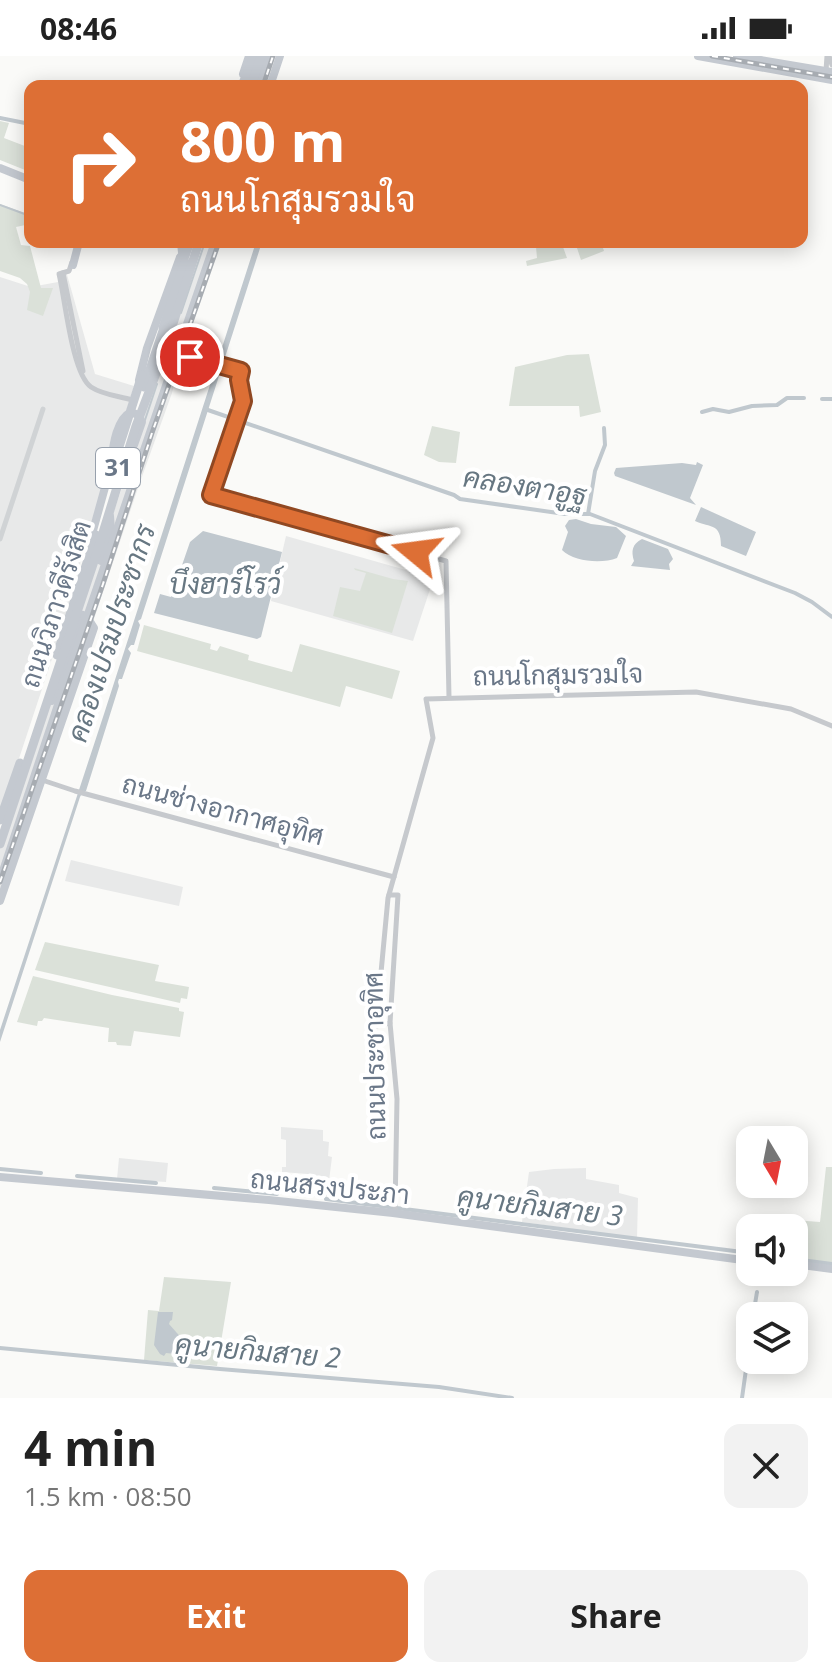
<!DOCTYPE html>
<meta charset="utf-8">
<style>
:root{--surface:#fff;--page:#f2f2f2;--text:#222;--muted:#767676;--accent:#dd6f35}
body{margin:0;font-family:"Open Sans",Sarabun,sans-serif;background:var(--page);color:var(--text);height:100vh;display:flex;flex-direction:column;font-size:30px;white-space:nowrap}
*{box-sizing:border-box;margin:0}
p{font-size:26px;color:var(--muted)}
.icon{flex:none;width:44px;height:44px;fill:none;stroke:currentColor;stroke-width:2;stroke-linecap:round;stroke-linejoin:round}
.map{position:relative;height:1342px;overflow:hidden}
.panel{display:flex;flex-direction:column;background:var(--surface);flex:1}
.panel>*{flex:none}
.banner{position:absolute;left:24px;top:24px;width:784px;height:168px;border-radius:16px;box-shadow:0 4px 20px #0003;background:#dd6f35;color:#fff;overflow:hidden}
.needle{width:52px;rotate:170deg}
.fabs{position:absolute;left:736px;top:1070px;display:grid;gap:16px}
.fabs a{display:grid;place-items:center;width:72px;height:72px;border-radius:16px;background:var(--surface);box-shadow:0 4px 20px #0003;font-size:40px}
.pin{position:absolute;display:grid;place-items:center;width:68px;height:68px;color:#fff;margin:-34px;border:4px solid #fff;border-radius:50%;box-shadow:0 2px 8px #0007}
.me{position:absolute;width:88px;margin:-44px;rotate:286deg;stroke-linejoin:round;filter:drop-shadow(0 0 6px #0008)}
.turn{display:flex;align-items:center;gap:28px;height:168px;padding:0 24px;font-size:36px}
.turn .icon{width:104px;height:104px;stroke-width:2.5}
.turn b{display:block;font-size:56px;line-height:68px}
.round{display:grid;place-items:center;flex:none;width:84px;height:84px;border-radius:16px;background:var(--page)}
.headline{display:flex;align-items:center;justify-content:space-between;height:136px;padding:0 24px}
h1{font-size:48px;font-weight:700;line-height:60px}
.action{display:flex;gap:16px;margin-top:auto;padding:16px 24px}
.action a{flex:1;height:92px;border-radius:16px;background:var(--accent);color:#fff;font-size:32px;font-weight:700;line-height:92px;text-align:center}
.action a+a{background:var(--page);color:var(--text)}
.status{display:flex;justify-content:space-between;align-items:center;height:56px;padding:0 40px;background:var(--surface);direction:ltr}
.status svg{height:22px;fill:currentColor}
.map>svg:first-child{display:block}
</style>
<div class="status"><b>08:46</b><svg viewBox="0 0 49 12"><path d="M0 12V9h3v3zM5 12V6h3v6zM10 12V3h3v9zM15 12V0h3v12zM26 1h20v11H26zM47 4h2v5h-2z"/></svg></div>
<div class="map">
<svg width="832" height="1342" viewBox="0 0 832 1342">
<rect width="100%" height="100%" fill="#fafaf8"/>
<g fill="#e8e9e9">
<polygon points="205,186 221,186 181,301 172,337 139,429 0,842 0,793 139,381 148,346"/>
<polygon points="66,215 95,318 134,330 81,500 79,521 0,760 0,221 31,231 58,226"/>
<polygon points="286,480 420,518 422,512 432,515 431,520 434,521 413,585 271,545"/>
<polygon points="71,804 183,831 179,850 65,825"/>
<polygon points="281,1071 323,1074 323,1085 329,1086 328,1100 332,1101 327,1141 308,1140 308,1118 282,1116 282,1111 286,1111 286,1084 281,1083"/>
<polygon points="119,1102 168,1107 166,1126 117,1123"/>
<polygon points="586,1112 586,1123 619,1129 619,1137 638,1142 637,1182 522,1166 529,1116 554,1113"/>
</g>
<g fill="#dbe1d9">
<polygon points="0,65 9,67 4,82 30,92 30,116 0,104"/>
<polygon points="0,148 30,159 30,168 16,171 21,189 30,190 41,232 53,232 43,260 27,254 30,236 27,228 20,222 0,215"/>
<polygon points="541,186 601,186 604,195 581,204 576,189 563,191 567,202 527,210 526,205 537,202 536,191 541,190"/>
<polygon points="589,298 601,356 580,361 579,350 509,350 515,311 567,299"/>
<polygon points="432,370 460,376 456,407 439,406 424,399"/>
<polygon points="354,512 393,523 408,525 392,577 333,560 340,531 360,535 366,517 355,514"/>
<polygon points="144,569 211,588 210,593 217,595 220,590 249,599 248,604 292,616 300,588 400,615 392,643 346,630 340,651 137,595"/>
<polygon points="45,886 159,909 155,925 189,931 187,943 181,942 180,947 35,914"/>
<polygon points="33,920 112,939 179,952 179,955 184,956 180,981 134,975 131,990 117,989 116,986 108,986 109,972 44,962 42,965 38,965 37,970 17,966"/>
<polygon points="826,1111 832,1111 832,1208 794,1203 794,1164 820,1166"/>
<polygon points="164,1221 231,1226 217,1310 144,1304 148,1254 159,1255"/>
</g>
<g fill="#c0c8ce">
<polygon points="256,186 262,186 141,563 138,565 140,569 134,589 131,589 128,593 131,597 122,623 119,623 118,626 119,630 86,735 83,735 80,741 0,986 0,974 104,658"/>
<polygon points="697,406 703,409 690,442 696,449 615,420 614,417 616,412 682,407 696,409"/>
<path d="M 701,451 L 756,476 L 746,500 L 721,490 C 721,467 711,472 695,465 Z"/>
<path d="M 576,463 L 591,468 L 616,471 L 626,480 L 617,502 C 602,508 574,506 562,494 L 568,476 L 565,470 L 569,464 Z"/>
<polygon points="203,475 282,496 261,581 257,583 154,557 160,538 171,541 190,486"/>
<path d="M 642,483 L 668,493 L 673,503 L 669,508 L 670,514 L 631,510 L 634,505 C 631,495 632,488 642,483 Z"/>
<polygon points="158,1256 173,1256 172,1264 170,1265 169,1268 184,1285 180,1287 181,1292 176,1298 166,1297 164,1300 160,1298 154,1289"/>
</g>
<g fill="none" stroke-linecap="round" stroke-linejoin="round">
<g stroke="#c0c8ce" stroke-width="2">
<polyline points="464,30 500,25"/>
<polyline points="0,149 30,160"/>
<polyline points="181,257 205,186"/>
<polyline points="145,364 157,328"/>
<polyline points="123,428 135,392"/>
</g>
<g stroke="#c0c8ce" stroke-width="4">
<polyline points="0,62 30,68"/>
<polyline points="822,343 832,343"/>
<polyline points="205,353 454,439 460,443 565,458 590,458 795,537 812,546 832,561"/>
<polyline points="702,356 713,353 729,356 752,350 777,349 787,342 804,342"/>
<polyline points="588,458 595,415 605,389 604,372"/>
<polyline points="0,1113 41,1117"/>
<polyline points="77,1120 156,1127"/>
<polyline points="214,1132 277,1138"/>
<polyline points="326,1143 750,1197"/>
<polyline points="794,1203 832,1208"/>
<polyline points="753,1260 757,1236"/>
<polyline points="0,1292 220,1313 439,1331 512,1342"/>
<polyline points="742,1342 750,1285"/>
</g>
<polyline stroke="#d0d3d5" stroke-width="5" points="0,483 43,353"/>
<g stroke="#c6c9cd" stroke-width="5">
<polyline points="829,0 832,9"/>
<polyline points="826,15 827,0"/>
<path d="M 72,206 L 69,215 L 59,218 C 65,242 72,318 91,331 C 103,339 119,340 132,344"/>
<polyline points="63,217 83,315"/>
<polyline points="176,297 241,315 239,324 243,345 211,439 446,505 449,641"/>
<polyline points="42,724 75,735 394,821"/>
<polyline points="389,839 398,839 390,967 397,1043 395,1155"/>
<polyline points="390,967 376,970 388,842 433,682 426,643 696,636 791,653 832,670"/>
</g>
<g stroke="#c4c9d0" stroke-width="8">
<polyline points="698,0 832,24"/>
<polyline points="737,0 832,16"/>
<polyline points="243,18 249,0"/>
<polyline points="257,30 268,0"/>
<polyline points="270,30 280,0"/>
<polyline points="0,112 30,124"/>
<polyline points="181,186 182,197"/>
<polyline points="73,209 79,186"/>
<polyline points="139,324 147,292 180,201"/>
<path d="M 111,406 C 113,391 116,363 131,356 L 138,359 L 142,366 L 134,389"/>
<polyline points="89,489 109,417"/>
<polyline points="101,505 111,474 110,460"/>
<polyline points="52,645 82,559"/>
<polyline points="0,824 87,561 215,186"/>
<polyline points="0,845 94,572 87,561 83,559"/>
<polyline points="0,1121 269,1144 393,1157 750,1205"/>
<polyline points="794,1208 832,1213"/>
</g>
<g stroke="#c4c9d0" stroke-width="9">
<polyline points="242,30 254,0"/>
<polyline points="251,30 261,0"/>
<polyline points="181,211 190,186"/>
<polyline points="163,272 185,206"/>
<polyline points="144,331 165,269"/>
<polyline points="109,422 142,319"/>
<polyline points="57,599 96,479"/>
<polyline points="0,764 20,707"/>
<polyline points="0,788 97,496 136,370 163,299 199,186"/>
</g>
<g stroke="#a7acb2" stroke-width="5">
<g id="rail">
<polyline points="712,0 832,21"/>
<polyline points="263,30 273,0"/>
<polyline points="0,826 103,528 152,377 219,186"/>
</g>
</g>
<use href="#rail" stroke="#fff" stroke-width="2" stroke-dasharray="6" stroke-linecap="butt"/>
</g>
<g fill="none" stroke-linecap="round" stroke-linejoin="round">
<g stroke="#904822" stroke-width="20">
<polyline id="route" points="190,301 241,315 239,324 243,345 211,439 416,496"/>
</g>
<use href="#route" stroke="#dd6f35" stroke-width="14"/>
</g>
<g text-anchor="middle" stroke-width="8" stroke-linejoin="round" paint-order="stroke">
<rect fill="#fff" stroke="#97a0ac" stroke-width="2" x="96" y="392" width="44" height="40" rx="6"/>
<g font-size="24" font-weight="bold" fill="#6a7788">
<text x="118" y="420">31</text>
</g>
<g font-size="26" fill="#6a7788" stroke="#fff">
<text transform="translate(56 548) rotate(-72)" y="9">ถนนวิภาวดีรังสิต</text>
<text transform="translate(558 619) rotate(-1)" y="9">ถนนโกสุมรวมใจ</text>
<text transform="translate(223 754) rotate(15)" y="9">ถนนช่างอากาศอุทิศ</text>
<text transform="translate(375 1000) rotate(-91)" y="9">ถนนประชาอุทิศ</text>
<text transform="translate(330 1131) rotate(6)" y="9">ถนนสรงประภา</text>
</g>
<g font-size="28" font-style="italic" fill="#677782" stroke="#fff">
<text transform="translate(525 430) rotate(9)" y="10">คลองตาอูฐ</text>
<text x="225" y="538">บึงฮาร์โรว์</text>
<text transform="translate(111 577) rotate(-72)" y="10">คลองเปรมประชากร</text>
<text transform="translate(540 1150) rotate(7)" y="10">คูนายกิมสาย 3</text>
<text transform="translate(258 1295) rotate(5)" y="10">คูนายกิมสาย 2</text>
</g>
</g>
</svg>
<div class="fabs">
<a><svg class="needle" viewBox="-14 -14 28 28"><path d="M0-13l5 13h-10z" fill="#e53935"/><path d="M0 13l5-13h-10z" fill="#767676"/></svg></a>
<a><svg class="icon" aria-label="sound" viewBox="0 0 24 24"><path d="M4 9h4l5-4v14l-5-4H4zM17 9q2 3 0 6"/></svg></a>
<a><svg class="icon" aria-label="layers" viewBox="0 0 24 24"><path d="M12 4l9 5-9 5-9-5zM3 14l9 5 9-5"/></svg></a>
</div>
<div class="pin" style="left:190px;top:301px;background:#d93025"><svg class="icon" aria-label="arrive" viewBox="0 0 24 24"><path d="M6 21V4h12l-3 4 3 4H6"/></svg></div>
<svg class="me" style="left:416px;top:496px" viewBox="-20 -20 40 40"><path d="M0-17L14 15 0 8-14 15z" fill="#dd6f35" stroke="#fff" stroke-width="4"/></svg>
<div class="banner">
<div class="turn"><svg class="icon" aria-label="right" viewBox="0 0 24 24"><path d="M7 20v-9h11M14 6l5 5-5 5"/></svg><div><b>800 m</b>ถนนโกสุมรวมใจ</div></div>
</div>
</div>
<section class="panel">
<div class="headline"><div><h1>4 min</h1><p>1.5 km · 08:50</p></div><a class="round"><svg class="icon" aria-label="close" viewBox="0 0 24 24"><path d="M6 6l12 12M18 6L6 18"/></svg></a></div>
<div class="action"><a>Exit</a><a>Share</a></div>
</section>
